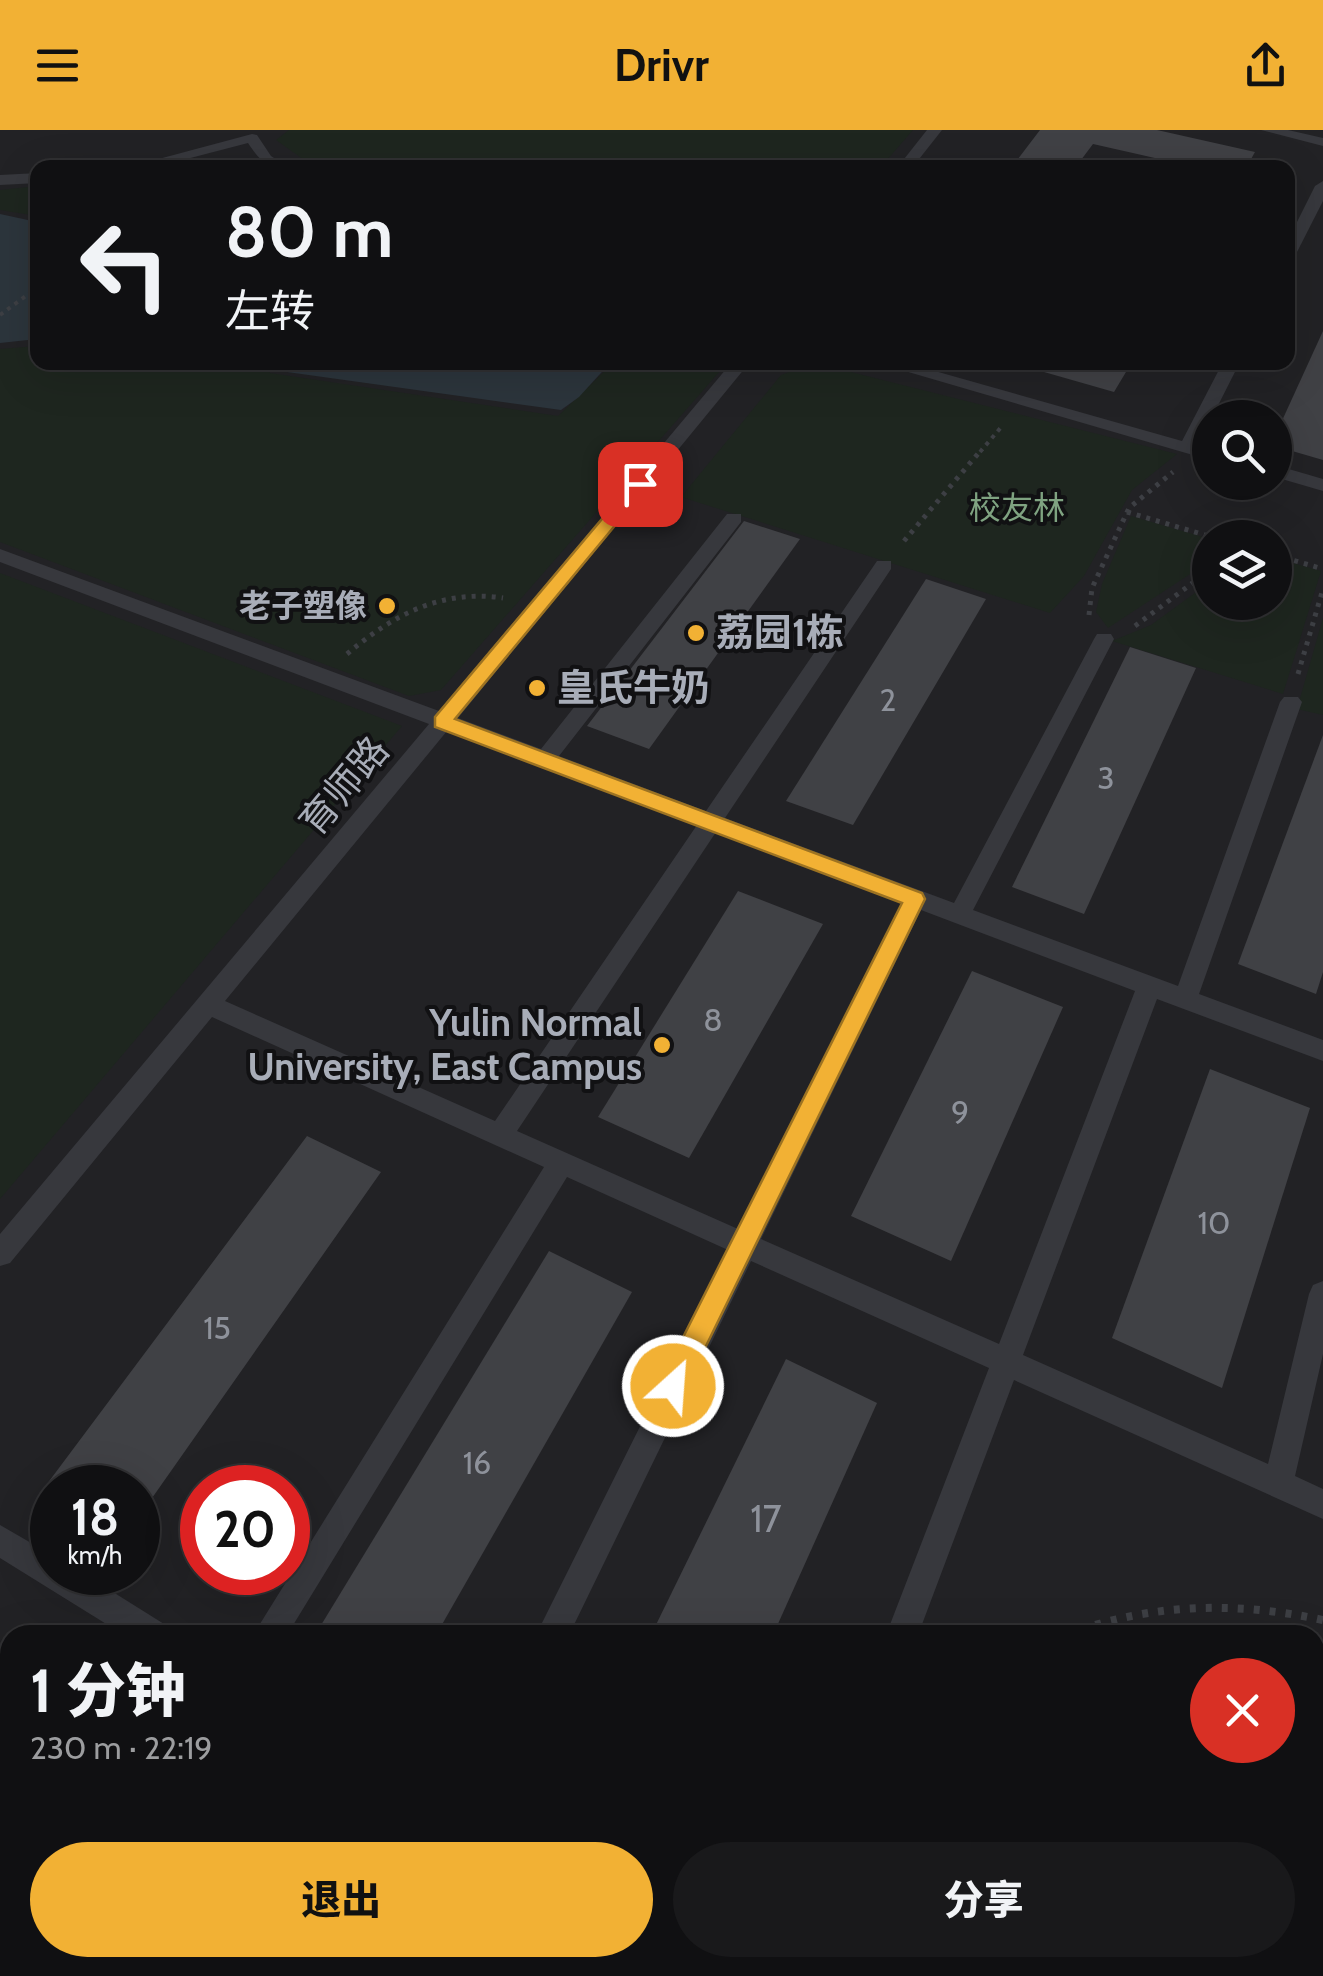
<!DOCTYPE html>
<html lang="zh">
<meta charset="utf-8">
<style>
:root{--surface:#101012;--page:#19191b;--text:#f1f3f6;--muted:#9c9d9f;--line:#303032;--accent:#f2b134}
body{margin:0;font-family:Cabin,"Noto Sans SC",sans-serif;background:var(--page);color:var(--text);height:100vh;display:flex;flex-direction:column;font-size:38px;white-space:nowrap}
*{box-sizing:border-box;margin:0}
p{font-size:32px;color:var(--muted)}
.icon{flex:none;width:55px;height:55px;fill:none;stroke:currentColor;stroke-width:2;stroke-linecap:round;stroke-linejoin:round}
.map{position:relative;flex:1;overflow:hidden}
.side{position:absolute;left:0px;top:1495px;width:1325px;height:352px;display:flex;flex-direction:column;background:var(--surface);border-radius:30px 30px 0 0;box-shadow:0 10px 40px #0002,0 0 0 2px var(--line)}
.side>*{flex:none}
.banner{position:absolute;left:30px;top:30px;width:1265px;height:210px;border-radius:20px;box-shadow:0 10px 40px #0002,0 0 0 2px var(--line);background:#101012;color:var(--text);overflow:hidden}
.fabs{position:absolute;left:1192px;top:270px;display:grid;gap:20px}
.fabs a{display:grid;place-items:center;width:100px;height:100px;border-radius:50%;background:var(--surface);box-shadow:0 10px 40px #0002,0 0 0 2px var(--line);font-size:50px}
.speed{position:absolute;left:30px;top:1335px;display:flex;gap:20px;font-size:50px;font-weight:700;text-align:center}
.speed>*{display:grid;place-content:center;width:130px;height:130px;border-radius:50%;background:var(--surface);box-shadow:0 10px 40px #0002,0 0 0 2px var(--line);line-height:1}
.speed small{font-size:25px;font-weight:400}
.speed .limit{border:15px solid #d22;background:#fff;color:#111}
.pin{position:absolute;display:grid;place-items:center;width:85px;height:85px;color:#fff;margin:-42px;border-radius:20px;box-shadow:0 5px 15px #0006}
.me{position:absolute;width:110px;margin:-55px;rotate:26deg;stroke-linejoin:round;filter:drop-shadow(0 0 8px #0008)}
.turn{display:flex;align-items:center;gap:35px;height:210px;padding:0 30px;font-size:45px}
.turn .icon{width:130px;height:130px;stroke-width:2.5}
.turn b{display:block;font-size:70px;line-height:85px}
.round{display:grid;place-items:center;flex:none;width:105px;height:105px;border-radius:52px;background:var(--page)}
.headline{display:flex;align-items:center;justify-content:space-between;height:170px;padding:0 30px}
h1{font-size:60px;font-weight:800;line-height:75px}
.button{display:flex;gap:20px;margin-top:auto;padding:20px 30px}
.button a{flex:1;height:115px;border-radius:60px;background:var(--accent);color:#111;font-size:40px;font-weight:800;line-height:115px;text-align:center}
.button a+a{background:var(--page);color:var(--text)}
header{display:flex;justify-content:space-between;align-items:center;height:130px;padding:0 30px;background:var(--accent);color:#111;font-size:45px;font-weight:800}
.map>svg:first-child{display:block}
</style>
<header><svg class="icon" aria-label="menu" viewBox="0 0 24 24"><path d="M4 6h16M4 12h16M4 18h16"/></svg>Drivr<svg class="icon" aria-label="share" viewBox="0 0 24 24"><path d="M12 15V3M7 8l5-5 5 5M5 13v7h14v-7"/></svg></header>
<div class="map">
<svg width="1323" height="1846" viewBox="0 0 1323 1846">
<rect width="100%" height="100%" fill="#161618"/>
<path fill="#222225" fill-rule="evenodd" d="M 0,0 L 1323,0 L 1323,1846 L 0,1846 ZM 38,38 L 1288,38 L 1288,232 L 38,232 ZM 1210,288 L 1275,288 L 1275,352 L 1210,352 ZM 1210,408 L 1275,408 L 1275,472 L 1210,472 ZM 52,1358 L 138,1358 L 138,1442 L 52,1442 ZM 202,1358 L 288,1358 L 288,1442 L 202,1442 ZM 10,1505 L 1315,1505 L 1315,1838 L 10,1838 Z"/>
<g fill="#1e261f">
<polygon points="289,0 913,0 880,38 314,37 276,10"/>
<polygon points="37,56 37,86 0,80 0,60"/>
<polygon points="37,216 38,232 266,233 270,243 558,286 613,233 727,233 441,560 409,566 0,412 0,219"/>
<polygon points="805,236 827,236 1177,324 1132,360 1084,446 1050,483 681,367 781,245"/>
<polygon points="1131,386 1210,409 1210,431 1108,498 1096,482 1102,454"/>
<polygon points="1275,428 1321,441 1283,564 1112,511 1151,495 1210,452 1210,472 1275,472"/>
<polygon points="0,443 402,596 0,1069"/>
<polygon points="1323,488 1323,585 1297,579"/>
</g>
<g fill="#2c353c">
<polygon points="0,84 37,92 37,209 0,213"/>
<polygon points="283,233 283,232 610,233 579,267 561,280 287,242"/>
<polygon points="1315,1618 1323,1621 1323,1846 1023,1846 1027,1838 1315,1838"/>
</g>
<g fill="#404145">
<polygon points="1040,0 1157,0 1255,22 1246,38 1175,38 1177,33 1093,14 1075,38 1011,38"/>
<polygon points="1323,201 1323,330 1275,316 1275,306"/>
<polygon points="1050,232 1132,232 1114,262 1044,242"/>
<polygon points="744,391 800,409 649,619 587,596"/>
<polygon points="926,449 986,469 853,695 786,671"/>
<polygon points="1130,517 1196,538 1084,784 1012,757"/>
<polygon points="1323,605 1323,842 1316,864 1238,834"/>
<polygon points="738,761 823,794 689,1028 598,987"/>
<polygon points="972,841 1063,877 951,1131 851,1086"/>
<polygon points="1210,939 1310,978 1222,1258 1112,1208"/>
<polygon points="307,1006 381,1042 138,1388 138,1358 53,1358 47,1354"/>
<polygon points="549,1121 632,1162 436,1505 315,1505"/>
<polygon points="786,1229 877,1273 773,1505 651,1505"/>
<polygon points="0,1534 10,1540 10,1644 0,1659"/>
<polygon points="126,1838 261,1838 256,1846 120,1846"/>
</g>
<g fill="none" stroke-linecap="round" stroke-linejoin="round">
<g stroke="#3d3f44" stroke-width="4" stroke-dasharray="4 5" stroke-linecap="butt">
<polyline points="0,185 38,157"/>
<polyline points="980,322 1003,295"/>
</g>
<g stroke="#3d3f44" stroke-width="5" stroke-dasharray="4 6" stroke-linecap="butt">
<polyline points="1127,382 1215,408"/>
<polyline points="904,411 982,319"/>
<polyline points="1275,425 1323,439"/>
<polyline points="1089,485 1092,458 1129,378 1173,342"/>
<polyline points="1135,496 1210,440"/>
<path d="M 347,524 C 393,485 441,459 503,468"/>
<polyline points="1298,544 1323,459"/>
</g>
<g stroke="#3d3f44" stroke-width="8" stroke-dasharray="6 10" stroke-linecap="butt">
<path d="M 1065,1505 C 1152,1473 1233,1471 1323,1490"/>
<polyline points="889,1846 893,1838"/>
</g>
<g fill="#37383d" fill-rule="evenodd">
<polygon points="927,0 942,0 912,38 897,38"/>
<polygon points="1261,0 1288,0 1323,8 1323,16"/>
<path d="M 252,4 L 257,5 L 271,26 L 289,38 C 266,38 261,32 248,13 L 152,38 L 125,38 Z"/>
<polygon points="38,43 38,53 0,55 0,45"/>
<polygon points="1323,51 1323,71 1296,124 1288,129 1288,110 1315,56"/>
<path d="M 732,232 L 750,232 L 458,588 L 541,619 L 727,384 L 741,384 L 741,392 L 559,626 L 706,681 L 877,431 L 891,431 L 891,439 L 725,688 L 954,773 L 1094,509 L 1097,504 L 1111,504 L 1114,509 L 973,780 L 1178,856 L 1280,572 L 1284,567 L 1298,567 L 1302,572 L 1199,864 L 1323,910 L 1323,931 L 1157,869 L 1023,1225 L 1268,1334 L 1309,1164 L 1313,1155 L 1323,1151 L 1323,1224 L 1295,1346 L 1323,1359 L 1323,1389 L 1014,1250 L 918,1505 L 886,1505 L 989,1238 L 751,1131 L 569,1505 L 536,1505 L 728,1120 L 567,1047 L 287,1505 L 253,1505 L 544,1037 L 212,887 L 10,1133 L 0,1136 L 0,1104 L 429,594 L 0,432 L 0,419 L 439,581 ZM 447,601 L 697,695 L 495,991 L 225,871 ZM 716,702 L 902,773 L 738,1099 L 517,1001 ZM 921,780 L 1135,861 L 999,1214 L 761,1109 Z"/>
<polygon points="874,232 903,232 1182,311 1223,232 1240,232 1198,315 1210,318 1210,330"/>
<polygon points="1275,335 1323,349 1323,361 1275,347"/>
<polygon points="0,1395 52,1425 52,1442 81,1442 164,1494 169,1505 124,1505 0,1428"/>
<polygon points="10,1793 10,1838 13,1838 0,1844 0,1798"/>
<polygon points="372,1838 409,1838 405,1846 368,1846"/>
</g>
</g>
<polygon fill="#f2b134" stroke="#9d7322" stroke-width="2.5" points="640,349 648,354 646,358 455,589 922,763 925,769 682,1265 673,1269 663,1265 660,1256 663,1247 902,773 435,597 435,587 634,351"/>
<g fill="#f2b134" stroke="#111113" stroke-width="4">
<circle cx="387" cy="476" r="10"/>
<circle cx="696" cy="503" r="10"/>
<circle cx="537" cy="558" r="10"/>
<circle cx="662" cy="915" r="10"/>
</g>
<g text-anchor="middle" stroke-width="8" stroke-linejoin="round" paint-order="stroke">
<g font-size="32" fill="#7fa381" stroke="#111113">
<text x="1017" y="389">校友林</text>
</g>
<g font-size="32" font-weight="bold" fill="#a8adb8" stroke="#111113" text-anchor="end">
<text x="367" y="487">老子塑像</text>
</g>
<g font-size="32" fill="#8e929b">
<text x="888" y="581">2</text>
<text x="1106" y="659">3</text>
<text x="713" y="901">8</text>
<text x="960" y="993">9</text>
<text x="1214" y="1104">10</text>
<text x="217" y="1209">15</text>
<text x="477" y="1344">16</text>
</g>
<g font-size="38" font-weight="bold" fill="#a8adb8" stroke="#111113" text-anchor="start">
<text x="716" y="516">荔园1栋</text>
<text x="557" y="571">皇氏牛奶</text>
<text x="642" y="906" text-anchor="end">Yulin Normal<tspan x="642" dy="44">University, East Campus</tspan></text>
</g>
<g font-size="38" fill="#a8adb8" stroke="#111113">
<text transform="translate(344 656) rotate(-50)" y="13">育师路</text>
</g>
<g font-size="38" fill="#8e929b">
<text x="766" y="1402">17</text>
</g>
</g>
</svg>
<div class="fabs">
<a><svg class="icon" aria-label="search" viewBox="0 0 24 24"><circle cx="10" cy="10" r="6"/><path d="M15 15l6 6"/></svg></a>
<a><svg class="icon" aria-label="layers" viewBox="0 0 24 24"><path d="M12 4l9 5-9 5-9-5zM3 14l9 5 9-5"/></svg></a>
</div>
<div class="speed"><div>18<small>km/h</small></div><div class="limit">20</div></div>
<div class="pin" style="left:640px;top:354px;background:#d93025"><svg class="icon" aria-label="arrive" viewBox="0 0 24 24"><path d="M6 21V4h12l-3 4 3 4H6"/></svg></div>
<svg class="me" style="left:673px;top:1256px" viewBox="-20 -20 40 40"><circle r="17" fill="#f2b134" stroke="#fff" stroke-width="3"/><path d="M0-11L8 9 0 5-8 9z" fill="#fff"/></svg>
<div class="banner">
<div class="turn"><svg class="icon" aria-label="left" viewBox="0 0 24 24"><path d="M17 20v-9H6M10 6l-5 5 5 5"/></svg><div><b>80 m</b>左转</div></div>
</div>
<section class="side">
<div class="headline"><div><h1>1 分钟</h1><p>230 m · 22:19</p></div><a class="round" style="background:#d93025;color:#fff"><svg class="icon" aria-label="close" viewBox="0 0 24 24"><path d="M6 6l12 12M18 6L6 18"/></svg></a></div>
<div class="button"><a>退出</a><a>分享</a></div>
</section>
</div>
